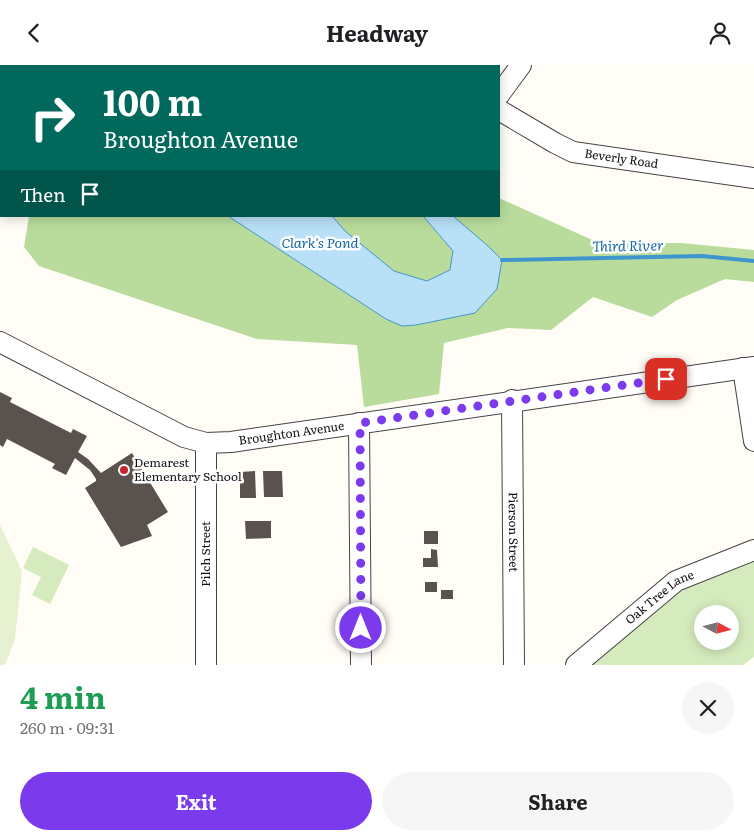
<!DOCTYPE html>
<meta charset="utf-8">
<style>
:root{--surface:#fff;--page:#f6f6f6;--text:#202124;--muted:#757577;--accent:#7c3aed}
body{margin:0;font-family:Literata,serif;background:var(--page);color:var(--text);height:100vh;display:flex;flex-direction:column;font-size:19px;white-space:nowrap}
*{box-sizing:border-box;margin:0}
p{font-size:16px;color:var(--muted)}
.icon{flex:none;width:28px;height:28px;fill:none;stroke:currentColor;stroke-width:2;stroke-linecap:round;stroke-linejoin:round}
.map{position:relative;height:600px;overflow:hidden}
.drawer{display:flex;flex-direction:column;background:var(--surface);flex:1}
.drawer>*{flex:none}
.top-card{position:absolute;left:0px;top:0px;width:500px;height:152px;box-shadow:0 2px 12px #0003;background:#00695c;color:#fff;overflow:hidden}
.needle{width:32px;rotate:97deg}
.fabs{position:absolute;left:694px;top:540px;display:grid;gap:10px}
.fabs a{display:grid;place-items:center;width:45px;height:45px;border-radius:50%;background:var(--surface);box-shadow:0 2px 12px #0003;font-size:25px}
.pin{position:absolute;display:grid;place-items:center;width:42px;height:42px;color:#fff;margin:-21px;border-radius:10px;box-shadow:0 2px 8px #0006}
.me{position:absolute;width:55px;margin:-28px;rotate:0deg;stroke-linejoin:round;filter:drop-shadow(0 0 4px #0008)}
.turn{display:flex;align-items:center;gap:18px;height:105px;padding:0 20px;font-size:22px}
.turn .icon{width:65px;height:65px;stroke-width:2.5}
.turn b{display:block;font-size:35px;line-height:42px}
.then{display:flex;align-items:center;height:48px;padding:0 20px;background:#0003;gap:10px;font-size:19px}
.round{display:grid;place-items:center;flex:none;width:52px;height:52px;border-radius:26px;background:var(--page)}
.overview{display:flex;align-items:center;justify-content:space-between;height:85px;padding:0 20px}
h1{font-size:30px;font-weight:700;line-height:38px;color:#1e9e55}
.action{display:flex;gap:10px;margin-top:auto;padding:10px 20px}
.action a{flex:1;height:58px;border-radius:30px;background:var(--accent);color:#fff;font-size:20px;font-weight:700;line-height:58px;text-align:center}
.action a+a{background:var(--page);color:var(--text)}
header{display:flex;justify-content:space-between;align-items:center;height:65px;padding:0 20px;background:var(--surface);font-size:22px;font-weight:700}
.map>svg:first-child{display:block}
</style>
<header><svg class="icon" aria-label="back" viewBox="0 0 24 24"><path d="M15 5l-7 7 7 7"/></svg>Headway<svg class="icon" aria-label="person" viewBox="0 0 24 24"><circle cx="12" cy="8" r="4"/><path d="M4 21q1-7 8-7t8 7"/></svg></header>
<div class="map">
<svg width="754" height="600" viewBox="0 0 754 600">
<rect width="100%" height="100%" fill="#fffdf5"/>
<g fill="#d5ebbd" fill-rule="evenodd">
<polygon points="33,482 69,500 50,539 32,530 41,512 23,503"/>
<path d="M 754,492 L 754,592 L 743,600 L 587,600 L 674,525 ZM 702,549 L 730,549 L 730,576 L 702,576 Z"/>
</g>
<g fill="#b9dc9c">
<polygon points="499,133 599,178 681,178 754,185 754,217 725,214 677,235 652,252 593,232 551,265 508,263 444,278 439,329 364,342 357,280 257,274 39,201 24,182 29,151 228,151 386,254 402,261 416,260 475,248 452,151 499,151"/>
<polygon points="332,151 423,151 453,186 450,205 427,216 394,206 345,166"/>
</g>
<polygon fill="#e6f2cf" points="0,460 22,506 15,574 5,600 0,600"/>
<g fill="#b9e0f7" stroke="#3f96cf">
<polygon points="41,0 271,0 272,1 43,1"/>
<polygon points="228,151 332,151 345,166 394,206 427,216 450,205 453,186 423,151 453,151 488,181 502,195 497,224 475,248 416,260 402,261 386,254"/>
</g>
<g fill="none" stroke-linecap="round" stroke-linejoin="round">
<polyline stroke="#3f96cf" stroke-width="4" points="502,195 702,191 754,196"/>
</g>
<g fill="#5a524d">
<polygon points="0,327 12,333 10,337 71,368 73,364 87,371 78,387 88,394 101,408 132,388 168,447 147,460 152,471 121,482 85,423 96,416 96,414 90,405 75,393 66,410 52,403 55,399 7,374 3,382 0,380"/>
<polygon points="255,406 256,433 240,433 240,407"/>
<polygon points="263,406 282,406 283,432 264,432"/>
<polygon points="245,456 271,456 271,473 246,474"/>
<rect x="424" y="466" width="14" height="13"/>
<polygon points="431,484 437,485 438,502 423,502 423,493 431,493"/>
<rect x="425" y="517" width="12" height="10"/>
<rect x="441" y="525" width="12" height="9"/>
</g>
<g fill="none" stroke-linecap="round" stroke-linejoin="round">
<g stroke="#444" stroke-width="22">
<g id="minor">
<polyline points="432,0 434,1"/>
<polyline points="499,30 521,0"/>
<path id="s1" d="M 499,45 L 555,78 L 573,87 L 754,113"/>
<path id="s2" d="M 0,277 L 184,372 L 206,378 L 231,377 L 754,302"/>
<polyline points="743,303 754,376"/>
<path id="s3" d="M 512,335 L 514,600"/>
<polyline points="359,358 361,600"/>
<polyline points="206,378 206,600"/>
<path id="s4" d="M 576,600 L 676,516 L 754,485"/>
</g>
</g>
<use href="#minor" stroke="#fff" stroke-width="20"/>
</g>
<g fill="none" stroke-linecap="round" stroke-linejoin="round">
<polyline stroke="#7c3aed" stroke-width="9" stroke-dasharray="0 16.2" points="361,563 360,358 666,314"/>
</g>
<circle fill="#c4262e" stroke="#fff" stroke-width="2" cx="124" cy="405" r="5"/>
<g text-anchor="middle" stroke-width="5" stroke-linejoin="round" paint-order="stroke">
<g font-size="12" fill="#111" stroke="#fff">
<text dy="4" stroke="none"><textPath href="#s1" startOffset="134">Beverly Road</textPath></text>
<text dy="4" stroke="none"><textPath href="#s2" startOffset="316">Broughton Avenue</textPath></text>
<text dy="4" stroke="none"><textPath href="#s3" startOffset="132">Pierson Street</textPath></text>
<text transform="translate(206 489) rotate(-90)" y="4">Pilch Street</text>
<text dy="4" stroke="none"><textPath href="#s4" startOffset="108">Oak Tree Lane</textPath></text>
</g>
<g font-size="12" fill="#111" stroke="#fff" text-anchor="start">
<text x="134" y="402">Demarest<tspan x="134" dy="14">Elementary School</tspan></text>
</g>
<g font-size="14" font-style="italic" fill="#1768a6" stroke="#fff">
<text x="320" y="183">Clark's Pond</text>
<text transform="translate(628 181) rotate(-1)" y="5">Third River</text>
</g>
</g>
</svg>
<div class="fabs">
<a><svg class="needle" viewBox="-14 -14 28 28"><path d="M0-13l5 13h-10z" fill="#e53935"/><path d="M0 13l5-13h-10z" fill="#757577"/></svg></a>
</div>
<div class="pin" style="left:666px;top:314px;background:#d93025"><svg class="icon" aria-label="arrive" viewBox="0 0 24 24"><path d="M6 21V4h12l-3 4 3 4H6"/></svg></div>
<svg class="me" style="left:361px;top:563px" viewBox="-20 -20 40 40"><circle r="17" fill="#7c3aed" stroke="#fff" stroke-width="3"/><path d="M0-11L8 9 0 5-8 9z" fill="#fff"/></svg>
<div class="top-card">
<div class="turn"><svg class="icon" aria-label="right" viewBox="0 0 24 24"><path d="M7 20v-9h11M14 6l5 5-5 5"/></svg><div><b>100 m</b>Broughton Avenue</div></div>
<div class="then">Then<svg class="icon" aria-label="arrive" viewBox="0 0 24 24"><path d="M6 21V4h12l-3 4 3 4H6"/></svg></div>
</div>
</div>
<section class="drawer">
<div class="overview"><div><h1>4 min</h1><p>260 m · 09:31</p></div><a class="round"><svg class="icon" aria-label="close" viewBox="0 0 24 24"><path d="M6 6l12 12M18 6L6 18"/></svg></a></div>
<div class="action"><a>Exit</a><a>Share</a></div>
</section>
